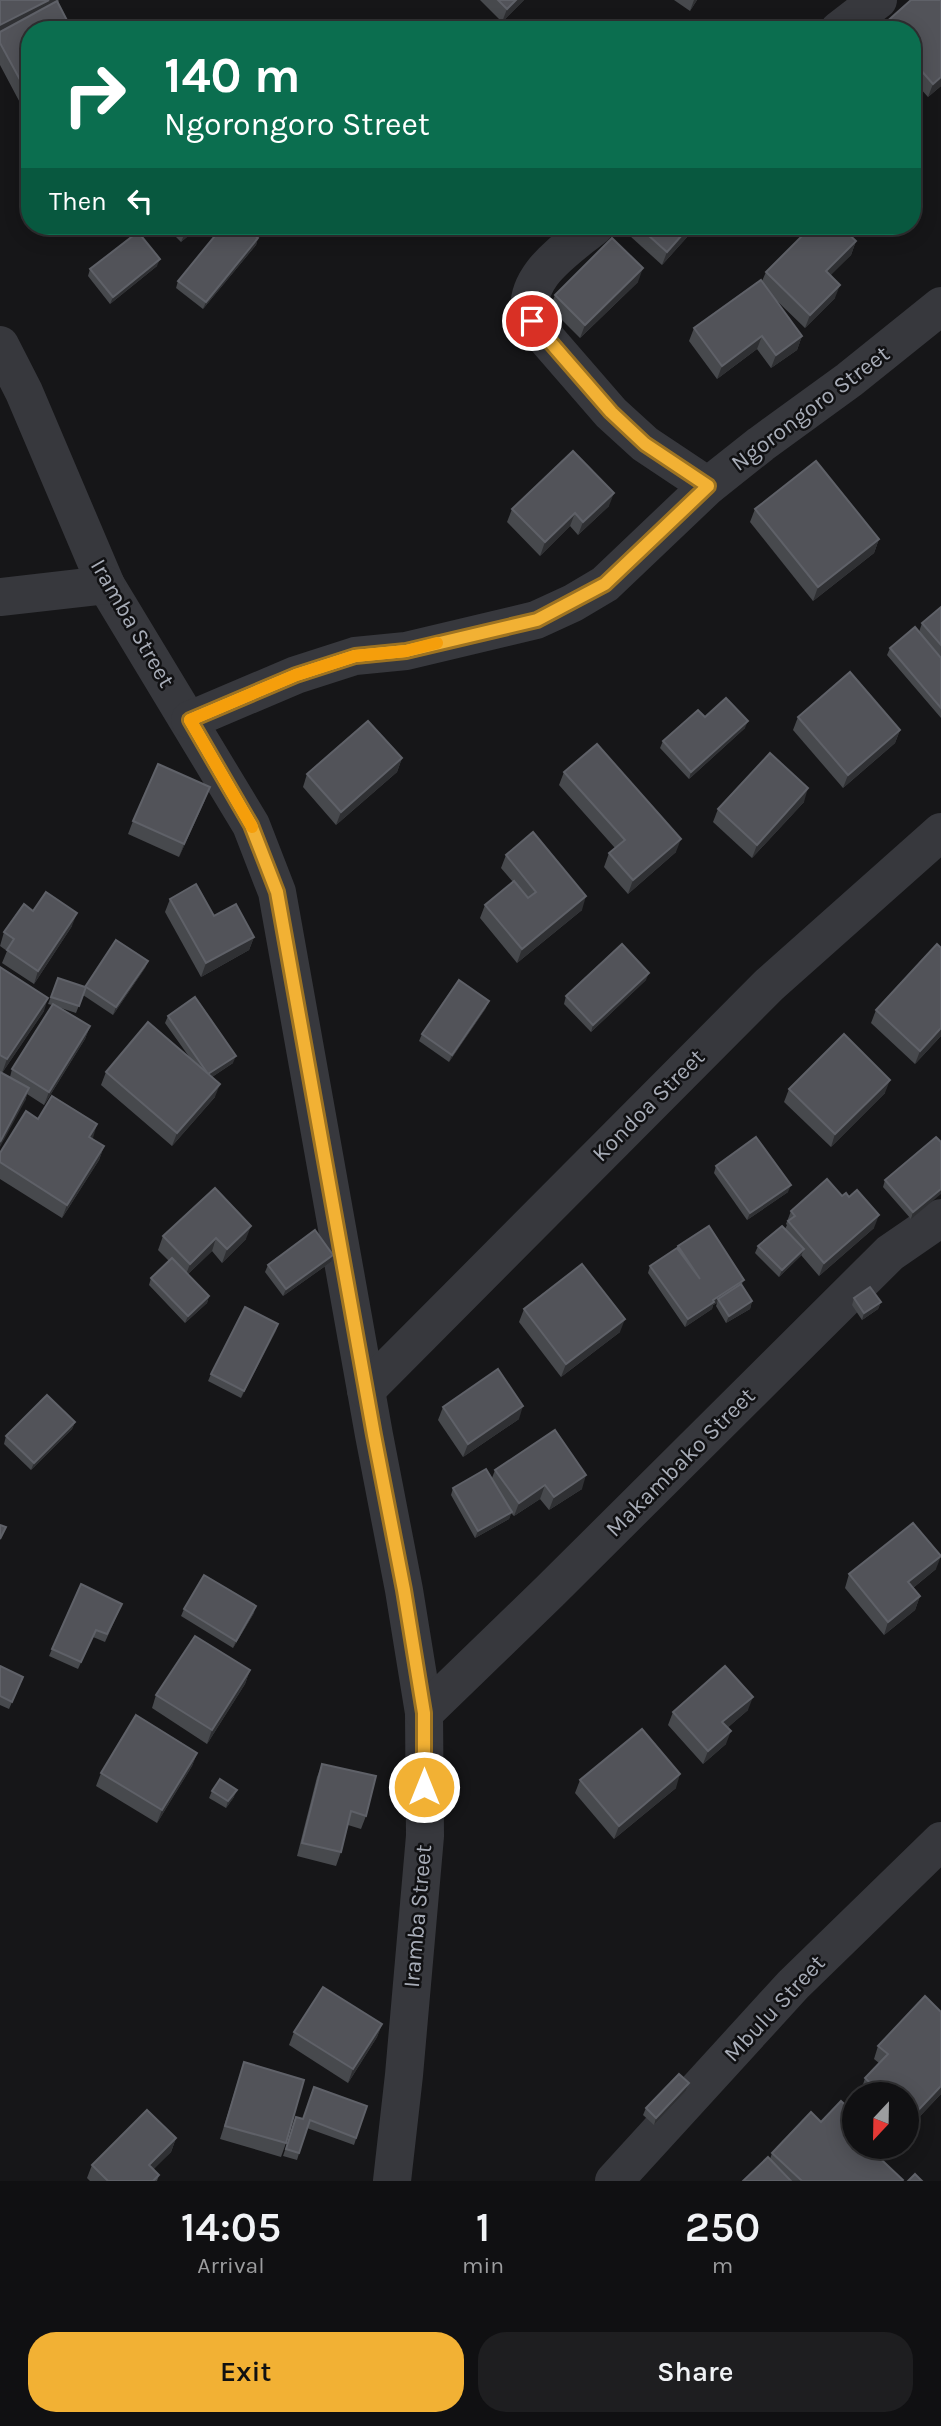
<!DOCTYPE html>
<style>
:root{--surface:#101012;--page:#1e1e20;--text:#f1f3f6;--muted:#9c9d9f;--line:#303032;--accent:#f2b134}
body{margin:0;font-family:Karla,sans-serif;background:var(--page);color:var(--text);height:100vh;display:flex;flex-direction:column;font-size:26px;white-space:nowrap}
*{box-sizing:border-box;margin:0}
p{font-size:23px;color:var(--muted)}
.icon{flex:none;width:38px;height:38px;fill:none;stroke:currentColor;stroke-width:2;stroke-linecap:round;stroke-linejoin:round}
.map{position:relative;height:2181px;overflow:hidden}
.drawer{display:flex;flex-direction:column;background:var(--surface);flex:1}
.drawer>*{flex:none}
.hud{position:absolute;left:21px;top:21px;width:900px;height:214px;border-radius:28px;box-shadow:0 4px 18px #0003,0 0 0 2px var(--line);background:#0b6e4f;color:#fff;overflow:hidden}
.needle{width:46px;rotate:202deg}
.tools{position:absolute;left:842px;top:2082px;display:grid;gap:14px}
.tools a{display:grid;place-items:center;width:77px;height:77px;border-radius:50%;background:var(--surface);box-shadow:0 4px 18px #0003,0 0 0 2px var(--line);font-size:35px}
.pin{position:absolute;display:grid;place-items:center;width:60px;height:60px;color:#fff;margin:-30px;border:4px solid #fff;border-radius:50%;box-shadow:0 2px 7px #0007}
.me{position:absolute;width:77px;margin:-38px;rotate:0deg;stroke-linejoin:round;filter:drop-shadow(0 0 5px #0008)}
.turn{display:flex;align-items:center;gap:24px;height:147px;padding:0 28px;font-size:32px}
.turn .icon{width:91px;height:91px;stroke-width:2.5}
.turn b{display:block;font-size:49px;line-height:60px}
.then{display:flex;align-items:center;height:66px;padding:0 28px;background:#0003;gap:14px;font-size:26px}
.eta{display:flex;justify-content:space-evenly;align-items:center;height:119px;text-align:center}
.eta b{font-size:42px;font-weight:600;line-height:49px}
.primary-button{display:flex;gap:14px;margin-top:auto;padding:14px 28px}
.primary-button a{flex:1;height:80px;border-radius:28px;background:var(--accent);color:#111;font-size:28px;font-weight:600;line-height:80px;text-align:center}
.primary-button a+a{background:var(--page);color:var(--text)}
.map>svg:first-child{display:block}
</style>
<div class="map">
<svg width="941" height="2181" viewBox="0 0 941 2181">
<rect width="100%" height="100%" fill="#161618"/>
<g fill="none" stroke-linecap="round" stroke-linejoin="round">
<g stroke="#37383d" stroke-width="38">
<polyline points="839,30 878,0"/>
<path d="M 595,226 C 566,250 518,279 532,322 L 611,413 L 645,444 L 708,486"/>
<polyline points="0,345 24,392 106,585 251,825 277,892 374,1435 404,1590 424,1713 425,1836 404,2075 392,2181"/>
<polyline points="0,597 106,585"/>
<polyline points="190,720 296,675 355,656 406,651 536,620 573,603 605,584 708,486 761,444 849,380 941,306"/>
<polyline points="366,1390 769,985 941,832"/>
<polyline points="424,1713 549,1592 890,1253 941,1218"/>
<polyline points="614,2181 793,1985 941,1841"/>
</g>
</g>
<g fill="#47494d">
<polygon points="0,0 59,0 58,3 30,30 30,111 26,114 0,65"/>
<polygon points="480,0 524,0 502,22"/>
<polygon points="674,0 697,0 690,11"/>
<polygon points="941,0 941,86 928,97 912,79 912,30 880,30 882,26"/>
<polygon points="165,226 200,226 181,242"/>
<polygon points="634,226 697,226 662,265 630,236"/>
<polygon points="258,238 256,245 203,309 176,288 178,281"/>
<polygon points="856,241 851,255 830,275 835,298 805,328 775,299 802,336 797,350 771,368 757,349 717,379 689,341 694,328 762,281 766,272"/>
<polygon points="157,266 110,304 88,276 90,269"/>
<polygon points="638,282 580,338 550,308 555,295"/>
<polygon points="609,506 578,535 570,526 540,556 507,522 512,509"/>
<polygon points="755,509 879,539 874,553 813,601 750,522"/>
<polygon points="941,607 941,718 887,655 890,648 919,632 922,623"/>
<polygon points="705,717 745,728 689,779 660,748 663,741"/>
<polygon points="798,717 900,730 895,743 843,788 793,730"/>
<polygon points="402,758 397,772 336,825 303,787 307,774"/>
<polygon points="564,772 676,852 628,894 604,867 609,853 615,848 559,785"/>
<polygon points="205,800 179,857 128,834 133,821"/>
<polygon points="804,802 752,858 713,822 718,809"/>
<polygon points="506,855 582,910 517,963 480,918 485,905 513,882 501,868"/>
<polygon points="170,899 214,916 254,937 249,950 201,977 165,912"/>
<polygon points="33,911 72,926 34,984 2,963 7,951 0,946 4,932"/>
<polygon points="148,961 145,968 113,1015 83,995 76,1013 61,1008 90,1026 85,1039 44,1105 27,1094 25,1101 10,1077 12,1069 52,1005 48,1004 58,978 85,987"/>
<polygon points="0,967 44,1011 2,1073 0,1071"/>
<polygon points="646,980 591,1032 564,1004 566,996"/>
<polygon points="486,1008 449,1062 419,1041 422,1034"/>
<polygon points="876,1010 941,1036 915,1064 871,1023"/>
<polygon points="168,1016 233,1063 212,1077 215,1097 172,1146 101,1085 106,1072 190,1058 165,1023"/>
<polygon points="789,1089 885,1093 831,1147 784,1102"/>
<polygon points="93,1138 92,1139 104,1146 99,1160 62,1218 0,1179 0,1153"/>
<polygon points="941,1142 911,1219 883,1187 885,1180"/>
<polygon points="716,1166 788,1192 747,1220 714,1173"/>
<polygon points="842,1196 874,1228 819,1276 801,1255 779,1277 755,1253 758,1246 785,1229 787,1225 786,1224 791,1211"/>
<polygon points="163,1236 246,1239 222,1263 212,1251 188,1274 209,1296 207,1303 185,1323 149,1285 151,1278 169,1261 158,1250"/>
<polygon points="678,1246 742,1285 752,1301 750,1309 726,1323 716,1306 717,1303 713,1305 712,1309 685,1327 648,1273 650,1266 677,1249"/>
<polygon points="331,1262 283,1296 265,1272 268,1265"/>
<polygon points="854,1298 881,1302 878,1309 862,1320 852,1305"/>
<polygon points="524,1309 620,1332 561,1377 519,1322"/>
<polygon points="278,1324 241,1398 208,1381 211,1374"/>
<polygon points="443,1407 519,1419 463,1457 438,1420"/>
<polygon points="75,1422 72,1429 31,1470 4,1444 6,1436"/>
<polygon points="495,1470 582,1489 549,1510 540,1499 514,1516 511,1513 509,1519 475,1538 451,1495 453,1488 492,1478"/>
<polygon points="936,1569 913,1588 920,1596 915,1610 884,1635 845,1588 849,1574"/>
<polygon points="184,1609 254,1613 233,1648 181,1616"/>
<polygon points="119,1611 105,1642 93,1637 78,1669 49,1656 52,1649"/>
<polygon points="0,1666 23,1677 9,1709 0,1705"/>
<polygon points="250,1670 245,1684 207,1744 152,1708 156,1695"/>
<polygon points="748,1710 727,1728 726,1744 703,1764 668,1725 673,1712"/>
<polygon points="197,1753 192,1766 157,1823 96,1786 101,1773"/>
<polygon points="322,1764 366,1816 361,1829 348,1825 341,1852 336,1866 297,1856 317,1777"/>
<polygon points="580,1780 676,1788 614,1839 575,1793"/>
<polygon points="212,1791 234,1797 226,1808 209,1798"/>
<polygon points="382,2024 377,2037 348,2083 289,2045 294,2032"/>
<polygon points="878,2046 941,2094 906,2131 906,2095 864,2095 861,2091 865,2078 879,2063 874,2059"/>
<polygon points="244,2062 286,2143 281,2157 220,2139"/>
<polygon points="689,2083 686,2091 654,2125 643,2115 646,2108"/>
<polygon points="367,2106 354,2145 307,2128 297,2160 283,2156 296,2117 303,2119"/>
<polygon points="821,2122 854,2147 903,2180 903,2181 743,2181 770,2159 772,2153"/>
<polygon points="176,2138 171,2152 153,2169 159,2175 157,2181 90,2181 87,2178 92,2165"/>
</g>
<g fill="#2f3033">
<polygon points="49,0 59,0 56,7 0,36 0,25"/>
<polygon points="516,0 524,0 502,22 507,9"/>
<polygon points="694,0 697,0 690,11"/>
<polygon points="941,77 941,86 928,97 933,84"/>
<polygon points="30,103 30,111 26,114"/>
<polygon points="912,209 918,210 913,223 912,223"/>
<polygon points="194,226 200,226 181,242 184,235"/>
<polygon points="690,226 697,226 662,265 667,252"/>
<polygon points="258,238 256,245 203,309 206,302"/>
<polygon points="856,241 851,255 822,284 826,271"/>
<polygon points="160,259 157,266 110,304 113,297"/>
<polygon points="643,268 638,282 580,338 585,325"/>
<polygon points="840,285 835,298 805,328 810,315"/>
<polygon points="762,336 757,349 717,379 722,366"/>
<polygon points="802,336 797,350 771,368 776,355"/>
<polygon points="614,493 609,506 578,535 583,522"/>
<polygon points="575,513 570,526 540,556 545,542"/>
<polygon points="879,539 874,553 813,601 818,587"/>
<polygon points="748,721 745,728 689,779 691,772"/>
<polygon points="900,730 895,743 843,788 848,775"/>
<polygon points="402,758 397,772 336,825 341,812"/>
<polygon points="210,787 205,800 179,857 184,844"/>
<polygon points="808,788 804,802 752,858 757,845"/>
<polygon points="681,839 676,852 628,894 633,880"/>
<polygon points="586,896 582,910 517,963 522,949"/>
<polygon points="77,913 72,926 34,984 38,971"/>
<polygon points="254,937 249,950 201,977 206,963"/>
<polygon points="148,961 145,968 113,1015 116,1007"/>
<polygon points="649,973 646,980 591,1032 593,1025"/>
<polygon points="48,998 44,1011 2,1073 7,1059"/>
<polygon points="489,1001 486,1008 449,1062 452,1055"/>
<polygon points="90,1026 85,1039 44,1105 49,1092"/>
<polygon points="941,1028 941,1036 915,1064 920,1051"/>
<polygon points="236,1056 233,1063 206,1081 208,1074"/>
<polygon points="890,1080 885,1093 831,1147 835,1134"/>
<polygon points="220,1084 215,1097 172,1146 177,1133"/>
<polygon points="29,1088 25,1101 0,1147 0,1142"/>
<polygon points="97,1124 93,1138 84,1151 89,1137"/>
<polygon points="104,1146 99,1160 62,1218 67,1205"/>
<polygon points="791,1185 788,1192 747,1220 750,1213"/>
<polygon points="941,1189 941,1194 911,1219 913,1212"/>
<polygon points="879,1215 874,1228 819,1276 824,1263"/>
<polygon points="251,1226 246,1239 222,1263 227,1249"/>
<polygon points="216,1238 212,1251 185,1277 190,1264"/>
<polygon points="804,1249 801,1256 779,1277 782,1270"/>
<polygon points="333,1255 331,1262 283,1296 286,1289"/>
<polygon points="744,1280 741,1287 718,1299 717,1303 713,1305 712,1309 685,1327 688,1319 713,1300"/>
<polygon points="209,1296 207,1303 185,1323 188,1316"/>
<polygon points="752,1301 750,1309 726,1323 729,1316"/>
<polygon points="881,1302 878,1309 862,1320 864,1313"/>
<polygon points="625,1319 620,1332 561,1377 566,1364"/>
<polygon points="278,1324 276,1331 241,1398 244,1391"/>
<polygon points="523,1406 519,1419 463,1457 468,1444"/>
<polygon points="75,1422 72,1429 31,1470 34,1463"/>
<polygon points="586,1475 582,1489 549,1510 554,1497"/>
<polygon points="545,1485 540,1499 514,1516 519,1503"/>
<polygon points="512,1512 509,1519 475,1538 478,1531"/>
<polygon points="941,1556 936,1569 903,1596 908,1582"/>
<polygon points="920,1596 915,1610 884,1635 888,1622"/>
<polygon points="256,1606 254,1613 233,1648 236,1641"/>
<polygon points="250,1670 245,1684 207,1744 212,1730"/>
<polygon points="753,1697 748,1710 718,1736 722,1722"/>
<polygon points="731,1731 726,1744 703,1764 708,1751"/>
<polygon points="197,1753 192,1766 157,1823 162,1810"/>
<polygon points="680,1774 676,1788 614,1839 619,1826"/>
<polygon points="237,1790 234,1797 226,1808 228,1801"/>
<polygon points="382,2024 377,2037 348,2083 353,2069"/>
<polygon points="689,2083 686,2091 654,2125 656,2118"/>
<polygon points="941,2086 941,2094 906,2131 909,2120"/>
<polygon points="176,2138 171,2152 144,2179 149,2165"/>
</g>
<g fill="#525359" stroke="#5f6168" stroke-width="2">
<polygon points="0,0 49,0 0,25"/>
<polygon points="498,0 516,0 507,9"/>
<polygon points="911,0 941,0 941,77 933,84 912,60 912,30 885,30 882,26"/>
<polygon points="57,1 72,30 30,30 30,98 0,43 0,32"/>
<polygon points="912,141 922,142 918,210 912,209"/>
<polygon points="175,226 194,226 184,235"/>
<polygon points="223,226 243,226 258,238 206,302 178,281"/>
<polygon points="638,226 690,226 667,252"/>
<polygon points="812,226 840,226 856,241 826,271 840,285 810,315 766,272"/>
<polygon points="138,232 160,259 113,297 90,269"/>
<polygon points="612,238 643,268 585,325 555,295"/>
<polygon points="761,280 802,336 776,355 762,336 722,366 694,328"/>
<polygon points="573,451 614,493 583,522 575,513 545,542 512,509"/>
<polygon points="816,461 879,539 818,587 755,509"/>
<polygon points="941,607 941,645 922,623"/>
<polygon points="915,627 941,658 941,708 890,648"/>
<polygon points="850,672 900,730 848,775 798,717"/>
<polygon points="726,698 748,721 691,772 663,741 698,710 705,717"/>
<polygon points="368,721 402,758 341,812 307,774"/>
<polygon points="597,744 681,839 633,880 609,853 625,840 564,772"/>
<polygon points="770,753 808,788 757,845 718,809"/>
<polygon points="158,764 210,787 184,844 133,821"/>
<polygon points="533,832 586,896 522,949 485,905 514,881 528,898 536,892 506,855"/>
<polygon points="196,884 214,916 236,904 254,937 206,963 170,899"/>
<polygon points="46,892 77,913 38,971 7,950 14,939 4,932 24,904 33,911"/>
<polygon points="116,940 148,961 116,1007 86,987 79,1006 51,997 58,978 85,987"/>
<polygon points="622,944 649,973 593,1025 566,996"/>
<polygon points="937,944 941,948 941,1028 920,1051 876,1010"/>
<polygon points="0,967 48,998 7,1059 0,1055"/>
<polygon points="459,980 489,1001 452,1055 422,1034"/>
<polygon points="195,997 236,1056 208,1074 168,1016"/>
<polygon points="53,1004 90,1026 49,1092 12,1069"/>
<polygon points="148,1022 220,1084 177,1133 106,1072"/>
<polygon points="844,1034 890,1080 835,1134 789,1089"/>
<polygon points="0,1072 29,1088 0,1142"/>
<polygon points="52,1096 97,1124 89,1137 104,1146 67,1205 0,1162 0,1153 26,1111 38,1119"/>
<polygon points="756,1137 791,1185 750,1213 716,1166"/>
<polygon points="936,1137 941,1142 941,1189 913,1212 885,1180"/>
<polygon points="827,1179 842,1196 846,1193 849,1197 857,1190 879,1215 824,1263 788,1221 795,1216 791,1211"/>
<polygon points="215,1188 251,1226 227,1249 216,1238 190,1264 163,1236"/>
<polygon points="709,1226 744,1280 713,1300 714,1302 688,1319 650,1266 677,1248 700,1279 678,1246"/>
<polygon points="782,1226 804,1249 782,1270 758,1246"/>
<polygon points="315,1230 333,1255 286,1289 268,1265"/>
<polygon points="172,1258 209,1296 188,1316 151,1278"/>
<polygon points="582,1264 625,1319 566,1364 524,1309"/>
<polygon points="741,1284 752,1301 729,1316 718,1299"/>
<polygon points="870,1287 881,1302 864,1313 854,1298"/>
<polygon points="245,1307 278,1324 244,1391 211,1374"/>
<polygon points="498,1369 523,1406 468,1444 443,1407"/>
<polygon points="47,1395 75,1422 34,1463 6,1436"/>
<polygon points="555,1430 586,1475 554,1497 545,1485 519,1503 495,1470"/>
<polygon points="486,1469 512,1512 478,1531 453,1488"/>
<polygon points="913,1523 941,1556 908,1582 920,1596 888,1622 849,1574"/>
<polygon points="0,1525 6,1527 0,1539"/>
<polygon points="204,1575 256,1606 236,1641 184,1609"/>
<polygon points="81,1584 122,1604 107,1634 96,1630 81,1662 52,1649"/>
<polygon points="195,1636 250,1670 212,1730 156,1695"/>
<polygon points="0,1666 23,1677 12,1702 0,1696"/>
<polygon points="725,1666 753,1697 722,1722 731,1731 708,1751 673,1712"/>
<polygon points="136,1715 197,1753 162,1810 101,1773"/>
<polygon points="642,1729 680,1774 619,1826 580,1780"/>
<polygon points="322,1764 376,1776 366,1816 351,1811 341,1852 302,1843"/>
<polygon points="220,1779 237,1790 228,1801 212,1791"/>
<polygon points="323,1987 382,2024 353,2069 294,2032"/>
<polygon points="925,1996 941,2012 941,2086 909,2120 906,2117 906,2095 883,2095 865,2078 888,2054 878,2046"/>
<polygon points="244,2062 304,2080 286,2143 225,2126"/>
<polygon points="679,2074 689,2083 656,2118 646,2108"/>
<polygon points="314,2087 367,2106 356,2138 310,2120 299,2153 286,2149 296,2117 303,2119"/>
<polygon points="841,2101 854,2113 854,2147 868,2147 903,2180 902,2181 802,2181 772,2153 811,2112 821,2122"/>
<polygon points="147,2110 176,2138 149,2165 159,2175 153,2181 108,2181 92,2165"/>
<polygon points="768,2157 791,2181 743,2181"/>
<polygon points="915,2174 922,2181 908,2181"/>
</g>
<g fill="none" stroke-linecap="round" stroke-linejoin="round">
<g stroke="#9d7322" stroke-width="18">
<polyline id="route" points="424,1787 424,1713 404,1590 374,1435 277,892 251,825 190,720 296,675 355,656 406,651 537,620 605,584 708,486 645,444 611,412 532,321"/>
</g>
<use href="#route" stroke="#f2b134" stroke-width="12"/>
<polyline stroke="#f59e0b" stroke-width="12" points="252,827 190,720 296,675 355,656 406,651 437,643"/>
</g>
<g text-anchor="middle" stroke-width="5" stroke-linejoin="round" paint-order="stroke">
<g font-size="23" fill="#a8adb8" stroke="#111113">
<text transform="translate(810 408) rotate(-37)" y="8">Ngorongoro Street</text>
<text transform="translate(133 623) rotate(60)" y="8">Iramba Street</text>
<text transform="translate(648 1105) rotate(-45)" y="8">Kondoa Street</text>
<text transform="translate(680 1462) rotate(-45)" y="8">Makambako Street</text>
<text transform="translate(417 1916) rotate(-85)" y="8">Iramba Street</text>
<text transform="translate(774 2008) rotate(-47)" y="8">Mbulu Street</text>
</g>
</g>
</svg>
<div class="tools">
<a><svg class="needle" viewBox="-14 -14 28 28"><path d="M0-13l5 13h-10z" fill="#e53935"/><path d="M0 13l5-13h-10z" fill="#9c9d9f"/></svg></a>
</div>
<div class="pin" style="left:532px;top:321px;background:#d93025"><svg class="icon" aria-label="arrive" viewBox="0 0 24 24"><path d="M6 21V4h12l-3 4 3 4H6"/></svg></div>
<svg class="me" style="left:424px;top:1787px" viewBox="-20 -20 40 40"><circle r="17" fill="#f2b134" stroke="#fff" stroke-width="3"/><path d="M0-11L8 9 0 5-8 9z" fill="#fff"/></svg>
<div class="hud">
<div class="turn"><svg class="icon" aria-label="right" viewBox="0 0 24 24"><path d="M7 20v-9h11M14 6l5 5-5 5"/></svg><div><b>140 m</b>Ngorongoro Street</div></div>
<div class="then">Then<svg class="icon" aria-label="left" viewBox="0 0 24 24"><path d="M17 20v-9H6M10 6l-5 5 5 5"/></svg></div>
</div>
</div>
<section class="drawer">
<div class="eta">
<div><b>14:05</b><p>Arrival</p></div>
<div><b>1</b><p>min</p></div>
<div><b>250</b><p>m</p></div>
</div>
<div class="primary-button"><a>Exit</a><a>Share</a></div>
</section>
